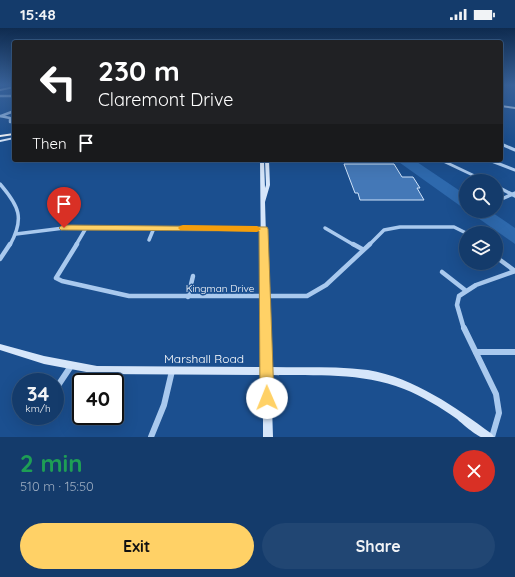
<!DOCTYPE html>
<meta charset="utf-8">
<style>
:root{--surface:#143b6b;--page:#214673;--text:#f1f3f6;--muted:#9dadc1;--line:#33557e;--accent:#ffd166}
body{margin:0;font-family:Quicksand,sans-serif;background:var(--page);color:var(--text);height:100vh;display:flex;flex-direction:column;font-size:15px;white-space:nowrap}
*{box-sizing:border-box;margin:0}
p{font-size:13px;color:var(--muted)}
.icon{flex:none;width:22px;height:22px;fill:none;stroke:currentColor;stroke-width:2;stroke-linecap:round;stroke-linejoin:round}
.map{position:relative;height:409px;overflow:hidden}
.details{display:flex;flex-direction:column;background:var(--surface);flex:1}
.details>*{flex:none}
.banner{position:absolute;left:12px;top:12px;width:491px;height:122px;border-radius:4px;box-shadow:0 4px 16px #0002,0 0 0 1px var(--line);background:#202124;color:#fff;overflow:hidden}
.controls{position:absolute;left:459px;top:146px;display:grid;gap:8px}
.controls a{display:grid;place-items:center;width:44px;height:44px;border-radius:50%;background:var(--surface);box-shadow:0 4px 16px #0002,0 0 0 1px var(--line);font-size:20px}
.speed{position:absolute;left:12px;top:345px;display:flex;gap:8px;font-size:20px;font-weight:700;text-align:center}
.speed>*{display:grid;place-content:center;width:52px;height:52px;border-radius:50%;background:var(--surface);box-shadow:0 4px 16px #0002,0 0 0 1px var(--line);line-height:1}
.speed small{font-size:10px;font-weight:400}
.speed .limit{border:2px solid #111;border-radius:6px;background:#fff;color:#111}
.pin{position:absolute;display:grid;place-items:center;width:34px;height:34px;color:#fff;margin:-41px -17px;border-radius:50% 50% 50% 0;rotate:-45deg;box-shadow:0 0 4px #0007}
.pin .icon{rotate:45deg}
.me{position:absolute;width:44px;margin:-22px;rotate:359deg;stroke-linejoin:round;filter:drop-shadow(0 0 3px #0008)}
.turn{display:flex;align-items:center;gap:14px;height:84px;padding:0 20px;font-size:18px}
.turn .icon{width:52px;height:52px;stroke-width:2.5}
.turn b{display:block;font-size:28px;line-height:34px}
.then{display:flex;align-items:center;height:38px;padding:0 20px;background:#0003;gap:8px;font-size:15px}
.round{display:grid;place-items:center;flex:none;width:42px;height:42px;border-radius:21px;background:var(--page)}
.head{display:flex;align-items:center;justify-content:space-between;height:68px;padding:0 20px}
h1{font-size:24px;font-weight:800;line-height:30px;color:#1e9e55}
.action{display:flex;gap:8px;margin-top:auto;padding:8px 20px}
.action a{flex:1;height:46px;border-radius:24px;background:var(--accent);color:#111;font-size:16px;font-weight:800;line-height:46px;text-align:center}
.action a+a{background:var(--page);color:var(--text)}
.status{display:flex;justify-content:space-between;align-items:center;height:28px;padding:0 20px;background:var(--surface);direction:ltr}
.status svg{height:11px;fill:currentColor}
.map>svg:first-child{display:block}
</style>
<div class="status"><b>15:48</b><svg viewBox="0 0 49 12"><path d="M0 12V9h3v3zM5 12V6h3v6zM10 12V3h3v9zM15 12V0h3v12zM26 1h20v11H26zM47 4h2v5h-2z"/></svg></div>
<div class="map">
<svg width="515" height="409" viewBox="0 0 515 409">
<rect width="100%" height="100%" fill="#1b4f8f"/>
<g fill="#2e69ad">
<polygon points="396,132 414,132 466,167 466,182"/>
<polygon points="468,183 490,183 515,200 515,216"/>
</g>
<polygon fill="#4478b7" stroke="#cfe3fa" points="344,136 394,136 402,149 413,149 420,160 417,160 424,172 360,172 358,165 355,165"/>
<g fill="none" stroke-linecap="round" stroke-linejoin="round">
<g stroke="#a9c9ee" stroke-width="2.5">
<polyline points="0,68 14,68"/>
<polyline points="0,88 10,90 10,94 14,94"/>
<polyline points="1,88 14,83"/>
</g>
<g stroke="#a9c9ee" stroke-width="3">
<polyline points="501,116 515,122"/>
<polyline points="441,132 479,150"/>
<polyline points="489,132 515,142"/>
</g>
<g stroke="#a9c9ee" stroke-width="3.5">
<polyline points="477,149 485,153"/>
<path d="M 0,156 C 19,178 25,190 10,217"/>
<polyline points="496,158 515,168"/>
<polyline points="504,170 515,165"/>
<polyline points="325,200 354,217"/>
<polyline points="16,206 64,200 264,201"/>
<polyline points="149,212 154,200"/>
<polyline points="76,217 86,200"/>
<polyline points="369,217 384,202 400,199 454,199 466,205"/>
</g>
<g stroke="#a9c9ee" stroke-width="4.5">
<polyline points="77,216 56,250 62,253 129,268 307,268 326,257 370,216"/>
<polyline points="353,216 362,221"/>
<polyline points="496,229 515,243"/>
<polyline points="0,231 10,216"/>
<polyline points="442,244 465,262"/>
<polyline points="188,269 193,248"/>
<polyline points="464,301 457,277 459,268 476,257 515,243"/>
</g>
<g stroke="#a9c9ee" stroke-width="6">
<polyline points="464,300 496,366 499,385 492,409"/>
<polyline points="476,324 515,324"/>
<polyline points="55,362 71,338"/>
<polyline points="151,409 164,377 172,343"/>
</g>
<g fill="#d6e6fa" fill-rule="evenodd">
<polygon points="14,58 14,60 0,63 0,61"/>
<polygon points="501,77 515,79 515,81 501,79"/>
<polygon points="14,109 14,111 0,114 0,112"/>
<path d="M 260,132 L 264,132 L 265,160 L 266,157 L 265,132 L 269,132 L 270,157 L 265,174 L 270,339 C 303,340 336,338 368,342 C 415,350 455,379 492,406 L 494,409 C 490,409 485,409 481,409 C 477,408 461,395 457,391 C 440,379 422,368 404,361 C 361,344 316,348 271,347 L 273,409 L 263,409 L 263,347 L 97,346 L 44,336 L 0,322 L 0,316 L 44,328 L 97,338 L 262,339 Z"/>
</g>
<polygon fill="#fff" fill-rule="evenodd" points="14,105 14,107 0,109 0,107"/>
</g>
<linearGradient id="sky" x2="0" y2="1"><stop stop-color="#0f2b4f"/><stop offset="0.5" stop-color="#39639b"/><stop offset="1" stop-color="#39639b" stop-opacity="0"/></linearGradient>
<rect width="515" height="114" fill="url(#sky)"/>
<polygon fill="#ffd166" stroke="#a68842" points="64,197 267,199 268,201 274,370 272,375 267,377 262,375 260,370 259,203 61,202 59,200 61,198"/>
<polygon fill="#f59e0b" points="183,197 257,198 261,201 257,204 180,202 178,200 180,198"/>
<g text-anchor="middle" stroke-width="3" stroke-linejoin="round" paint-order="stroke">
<g font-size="10" fill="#fff" stroke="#1b4f8f">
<text x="220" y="264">Kingman Drive</text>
</g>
<g font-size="12" fill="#fff" stroke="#1b4f8f">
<text x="204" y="335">Marshall Road</text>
</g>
</g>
</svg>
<div class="controls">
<a><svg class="icon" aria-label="search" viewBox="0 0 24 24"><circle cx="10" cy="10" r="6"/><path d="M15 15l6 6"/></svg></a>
<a><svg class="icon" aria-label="layers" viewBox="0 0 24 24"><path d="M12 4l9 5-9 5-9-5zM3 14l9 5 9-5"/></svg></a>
</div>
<div class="speed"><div>34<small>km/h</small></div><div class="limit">40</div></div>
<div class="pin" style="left:64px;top:200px;background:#d93025"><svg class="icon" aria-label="arrive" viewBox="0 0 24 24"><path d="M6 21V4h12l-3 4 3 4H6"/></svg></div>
<svg class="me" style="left:267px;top:370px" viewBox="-20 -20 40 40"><circle r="19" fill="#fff"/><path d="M0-13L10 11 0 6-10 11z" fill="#ffd166"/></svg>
<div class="banner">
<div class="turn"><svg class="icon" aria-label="left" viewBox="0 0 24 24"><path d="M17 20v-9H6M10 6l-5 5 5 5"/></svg><div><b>230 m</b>Claremont Drive</div></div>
<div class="then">Then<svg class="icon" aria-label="arrive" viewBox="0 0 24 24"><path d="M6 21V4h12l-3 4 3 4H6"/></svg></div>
</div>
</div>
<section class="details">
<div class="head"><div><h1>2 min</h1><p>510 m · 15:50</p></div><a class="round" style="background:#d93025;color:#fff"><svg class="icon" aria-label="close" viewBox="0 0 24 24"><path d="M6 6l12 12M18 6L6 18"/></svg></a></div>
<div class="action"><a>Exit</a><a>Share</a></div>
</section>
